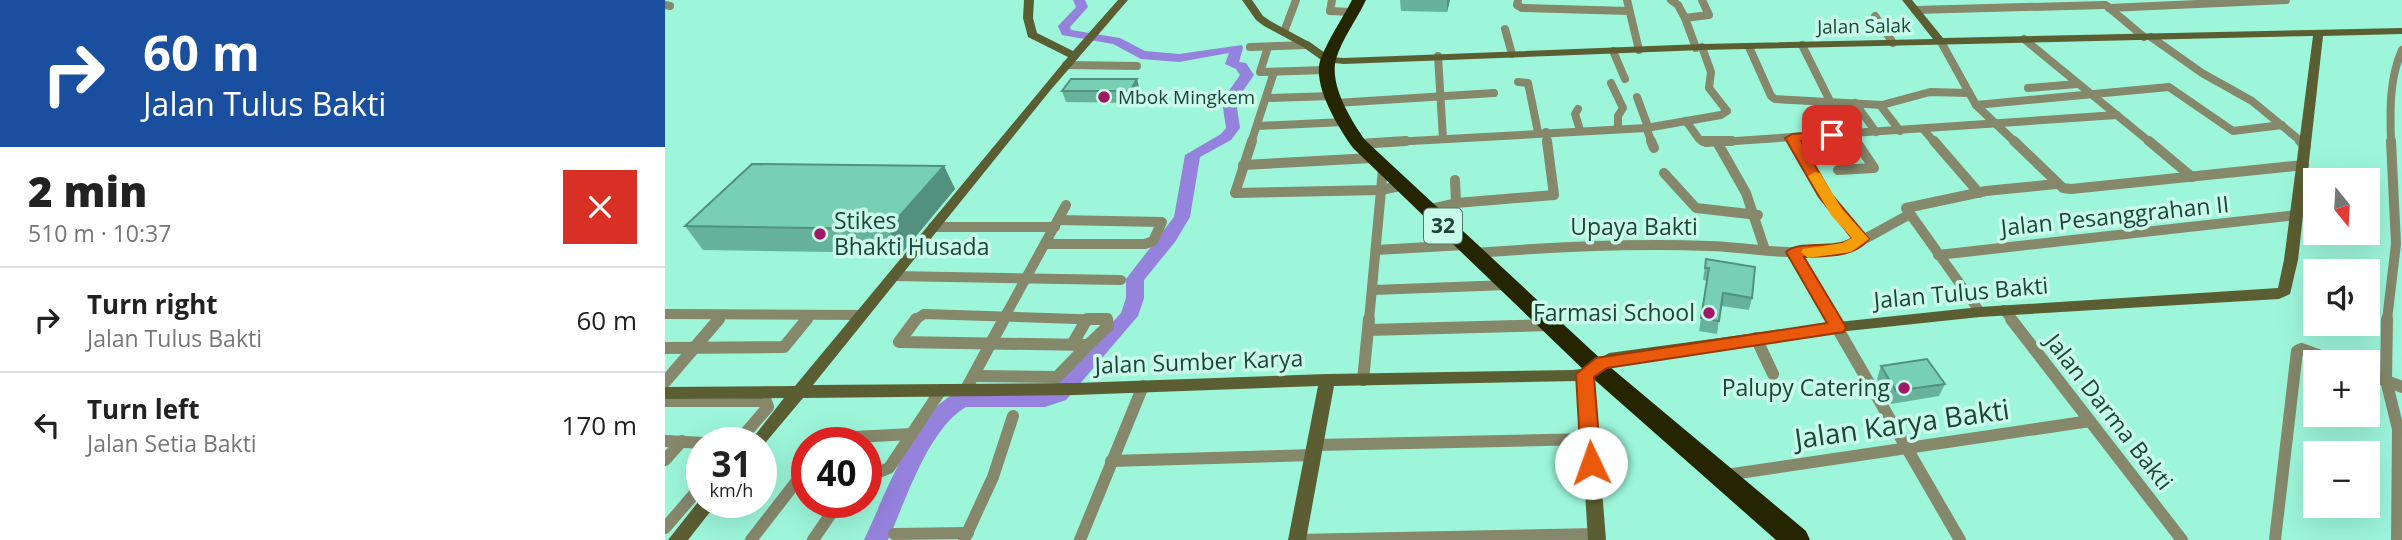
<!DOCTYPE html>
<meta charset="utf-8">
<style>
:root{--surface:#fff;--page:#f6f6f6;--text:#222;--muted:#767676;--line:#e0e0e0}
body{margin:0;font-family:"Open Sans",sans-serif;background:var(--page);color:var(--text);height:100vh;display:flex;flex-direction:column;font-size:26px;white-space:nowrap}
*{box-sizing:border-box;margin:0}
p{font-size:23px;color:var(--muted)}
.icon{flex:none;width:38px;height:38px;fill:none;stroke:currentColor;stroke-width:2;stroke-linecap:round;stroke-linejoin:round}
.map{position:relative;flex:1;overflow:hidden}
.sheet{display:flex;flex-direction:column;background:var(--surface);width:665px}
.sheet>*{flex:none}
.guide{background:#1a4fa0;color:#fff;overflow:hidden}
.needle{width:46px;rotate:162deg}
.fabs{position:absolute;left:1638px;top:168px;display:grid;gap:14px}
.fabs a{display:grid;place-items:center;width:77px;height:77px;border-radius:0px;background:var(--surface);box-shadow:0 7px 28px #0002;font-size:35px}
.speed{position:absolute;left:21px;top:427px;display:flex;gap:14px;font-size:35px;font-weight:700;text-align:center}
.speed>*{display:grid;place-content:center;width:91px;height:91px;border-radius:50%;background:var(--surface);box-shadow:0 7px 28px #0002;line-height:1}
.speed small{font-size:18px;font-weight:400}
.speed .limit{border:10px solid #d22;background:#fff;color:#111}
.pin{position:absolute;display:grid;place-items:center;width:60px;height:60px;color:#fff;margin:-30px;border-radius:14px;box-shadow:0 4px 10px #0006}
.me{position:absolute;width:77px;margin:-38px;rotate:357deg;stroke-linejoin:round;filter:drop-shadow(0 0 5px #0008)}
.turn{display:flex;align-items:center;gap:24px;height:147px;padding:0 28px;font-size:32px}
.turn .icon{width:91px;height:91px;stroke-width:2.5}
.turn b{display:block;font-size:49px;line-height:60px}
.round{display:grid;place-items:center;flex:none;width:74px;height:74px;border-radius:0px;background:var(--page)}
.overview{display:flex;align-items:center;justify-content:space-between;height:119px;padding:0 28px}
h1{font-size:42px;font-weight:800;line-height:52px}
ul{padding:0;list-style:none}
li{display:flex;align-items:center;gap:21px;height:105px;padding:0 28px;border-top:2px solid var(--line)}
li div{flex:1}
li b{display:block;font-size:26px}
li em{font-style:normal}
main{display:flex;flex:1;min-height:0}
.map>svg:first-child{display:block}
</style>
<main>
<section class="sheet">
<div class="guide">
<div class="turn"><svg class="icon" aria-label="right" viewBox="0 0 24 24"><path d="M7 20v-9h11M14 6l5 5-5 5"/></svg><div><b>60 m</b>Jalan Tulus Bakti</div></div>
</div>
<div class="overview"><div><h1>2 min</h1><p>510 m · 10:37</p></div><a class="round" style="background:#d93025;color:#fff"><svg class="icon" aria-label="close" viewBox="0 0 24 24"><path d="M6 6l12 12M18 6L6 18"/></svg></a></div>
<ul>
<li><svg class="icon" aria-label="right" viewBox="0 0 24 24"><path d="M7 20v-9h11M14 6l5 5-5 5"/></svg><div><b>Turn right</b><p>Jalan Tulus Bakti</p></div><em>60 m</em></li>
<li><svg class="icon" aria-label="left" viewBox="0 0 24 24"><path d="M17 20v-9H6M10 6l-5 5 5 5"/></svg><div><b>Turn left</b><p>Jalan Setia Bakti</p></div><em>170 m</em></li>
</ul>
</section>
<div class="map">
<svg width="1737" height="540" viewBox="0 0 1737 540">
<rect width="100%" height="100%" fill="#9df6da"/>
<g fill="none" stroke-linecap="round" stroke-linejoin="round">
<path fill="#9582dd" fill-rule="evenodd" d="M 408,0 L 420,0 L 423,7 L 405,27 L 406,30 L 455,38 L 480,51 L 514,54 L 577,45 L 578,48 L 574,62 L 581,63 L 589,75 L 571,101 L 575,128 L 566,140 L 535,157 L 525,217 L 510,242 L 479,280 L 479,298 L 473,316 L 401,400 L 380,407 L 301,407 C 263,429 241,500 223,540 L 199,540 C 217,503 256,395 300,391 C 328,389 360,397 387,389 L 456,313 L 461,298 L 461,279 L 509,217 L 520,155 L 556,134 L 561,128 L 557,101 L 575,75 L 571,69 L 560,64 L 564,53 L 514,62 L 476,59 L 448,44 L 397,35 L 393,26 L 411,7 Z"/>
<g stroke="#85886b" stroke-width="8">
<polyline points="667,0 665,11 687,12"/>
<polyline points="853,0 852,5 857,8 964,11"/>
<polyline points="962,0 974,50"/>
<polyline points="1006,0 1013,5 1020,18"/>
<polyline points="0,5 5,6"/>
<polyline points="1442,6 1479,37"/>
<polyline points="1444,8 1621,0"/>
<polyline points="1250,10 1440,5"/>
<polyline points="1210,16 1228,43"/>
<polyline points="840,29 847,54"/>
<polyline points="619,32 631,0"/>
<polyline points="1486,37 1537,73 1587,101 1638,143"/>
<polyline points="1359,39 1486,143"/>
<polyline points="1276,42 1311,105 1351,143"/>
<polyline points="1137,45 1165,101"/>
<polyline points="585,47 642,45"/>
<polyline points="603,47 595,72 662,70"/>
<polyline points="1084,47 1106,96 1110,99 1217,105 1265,92 1304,93"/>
<polyline points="1031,48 1020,18 1044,15 1037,0"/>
<polyline points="948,51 960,79"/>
<polyline points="773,56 778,139"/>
<polyline points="401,65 472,66"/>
<polyline points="853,82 863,83 873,132"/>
<polyline points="946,83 958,108 953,116 953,129"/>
<polyline points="1363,88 1412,84"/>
<polyline points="972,97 983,127"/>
<polyline points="601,98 668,96"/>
<polyline points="671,103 829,93"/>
<polyline points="1190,103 1211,132"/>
<polyline points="1215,105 1235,131"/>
<polyline points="1311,105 1504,87 1568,131 1617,125"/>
<polyline points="913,109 910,114 915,130"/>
<polyline points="1021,121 1034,139 1041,143 1452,115"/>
<polyline points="592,126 679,122"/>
<polyline points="981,127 987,143"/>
<polyline points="1259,130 1270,143"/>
<polyline points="881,132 882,143"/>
<polyline points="1186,134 1192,143"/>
<polyline points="1127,138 1130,143"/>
<polyline points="586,143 609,72"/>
<polyline points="710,143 981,128 1056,115 1062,111 1044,88 1046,72 1037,47"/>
<path d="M 1726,143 C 1725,112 1724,79 1737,50"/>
</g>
<g stroke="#85886b" stroke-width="10">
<polyline points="587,141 570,193 716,190 735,186"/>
<polyline points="986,141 989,148"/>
<polyline points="1038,141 1067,141"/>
<polyline points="1129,141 1161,197 1196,239"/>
<polyline points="1269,141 1314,193"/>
<polyline points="1349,141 1398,188 1406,189 1639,165"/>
<polyline points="1484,141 1527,177"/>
<polyline points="1635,141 1641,146"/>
<polyline points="1052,142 1081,193 1100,250"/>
<polyline points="694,144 741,141"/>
<polyline points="578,165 707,158"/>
<polyline points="1173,170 1209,168 1191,141"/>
<polyline points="999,173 1031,208 1093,215"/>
<polyline points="790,180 791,203"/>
<polyline points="761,210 791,203 889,195 882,141"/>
<polyline points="268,227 390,227"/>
<polyline points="381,244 480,244 488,241 497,222 393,220"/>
<polyline points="711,250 799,245"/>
<polyline points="1129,252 1168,320"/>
<path d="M 809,253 C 887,247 966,243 1044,246 C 1086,247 1131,258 1172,249 C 1196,244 1221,226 1244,215"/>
<polyline points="1273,255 1632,215"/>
<polyline points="229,276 456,280"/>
<polyline points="708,290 843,285"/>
<polyline points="1339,310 1347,320"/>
<polyline points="1315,312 1241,208 1321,191 1391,184"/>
<polyline points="0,314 197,315"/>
<polyline points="53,320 57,315"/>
<polyline points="141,320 145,315"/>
<polyline points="250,320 259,314 442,320"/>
<polyline points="338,320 401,205"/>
<polyline points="704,320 718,169"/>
<polyline points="1722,320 1731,244 1726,141"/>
</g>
<g stroke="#85886b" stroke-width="12">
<polyline points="251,319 234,342 423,345"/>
<polyline points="1167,319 1295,540"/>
<polyline points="1346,319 1517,540"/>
<polyline points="1722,319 1721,380 1733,429 1732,540"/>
<polyline points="703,330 886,325"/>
<polyline points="1091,338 1108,374"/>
<polyline points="408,343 422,319"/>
<polyline points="423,345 443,326 442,319 425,319"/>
<polyline points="0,348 119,347 142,319"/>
<polyline points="1703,374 1737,387"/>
<polyline points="309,376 392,377 423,345"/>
<polyline points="698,380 704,319"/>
<polyline points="0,382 54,319"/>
<polyline points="301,389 339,319"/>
<polyline points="0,401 101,401 103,407 72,443"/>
<polyline points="0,441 40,443"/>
<polyline points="162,443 170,438 247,434"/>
<polyline points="651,445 924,439"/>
<polyline points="0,460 17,441"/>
<polyline points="446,461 649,455"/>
<polyline points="1061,475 1425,421"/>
<polyline points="201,477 224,468 276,390"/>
<polyline points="0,528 37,485"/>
<polyline points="229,534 303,533"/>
<polyline points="86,540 142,468"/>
<polyline points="148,540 174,502"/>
<polyline points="299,540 328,477 348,416"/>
<polyline points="415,540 478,386"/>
<polyline points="630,540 931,534"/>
<polyline points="1610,540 1632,351 1636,349 1672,362"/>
</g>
<g fill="#5b5e32" fill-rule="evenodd">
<polygon points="359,0 369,0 368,18 372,33 408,51 453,0 463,0 384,92 148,385 410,383 662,374 908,370 916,369 944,353 1173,322 1315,307 1613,288 1619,260 1648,36 1037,50 679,64 659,62 638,47 599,26 591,20 577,0 587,0 598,16 607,22 646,43 666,57 679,58 1037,44 1268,39 1237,0 1247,0 1278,38 1737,28 1737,34 1658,36 1633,260 1625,294 1614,299 1315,317 1173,332 948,364 928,377 941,540 923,540 913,381 669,386 641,540 623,540 653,386 410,395 138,398 96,448 96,443 84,443 119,398 0,399 0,387 130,386 403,57 363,37 358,18"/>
<polygon points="37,497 37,502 52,502 49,507 23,540 3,540"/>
</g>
<path fill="#252601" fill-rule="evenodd" d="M 687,0 L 701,0 C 692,19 677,39 671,59 C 664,85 686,120 700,140 L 939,362 L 1141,531 L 1145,540 L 1111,540 L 923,374 L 688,148 C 673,127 646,84 656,58 C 664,38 677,19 687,0 Z"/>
</g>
<g fill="#66b29b">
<polygon points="735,0 785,0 782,12 736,11"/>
<polygon points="397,91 475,91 469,103 401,102"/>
<polygon points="279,166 290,189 237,253 38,250 20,226"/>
<polygon points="1041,259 1087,298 1084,310 1056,306 1052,334 1034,331 1042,281 1038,280"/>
<polygon points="1216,366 1280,384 1274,396 1226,404 1212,379"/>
</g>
<g fill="#53917e">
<polygon points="782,0 785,0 782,12"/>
<polygon points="472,79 475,91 469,103 465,91"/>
<polygon points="279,166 290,189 237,253 223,229"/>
</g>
<g fill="#77cfb4" stroke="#53917e" stroke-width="2">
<polygon points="406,79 472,79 465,91 397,91"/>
<polygon points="87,164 279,166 223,229 20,226"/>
<polygon points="1041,259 1090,267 1087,298 1058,293 1054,321 1036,318 1044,268 1040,268"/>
<polygon points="1262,359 1280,384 1231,391 1216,366"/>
</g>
<path fill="#ea580c" stroke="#983908" stroke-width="2" d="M 1167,131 L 1171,132 L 1171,138 L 1136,141 L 1167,195 L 1204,239 C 1189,258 1162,256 1139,257 L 1181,327 L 1179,332 L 942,368 L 929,377 L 936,463 L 933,468 L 926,471 L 919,468 L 916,463 L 911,374 L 931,358 L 1162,323 L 1121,252 C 1134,239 1169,251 1187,238 L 1154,197 L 1120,138 L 1127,134 Z"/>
<polygon fill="#f59e0b" points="1150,172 1155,173 1177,209 1204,239 1186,252 1143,258 1136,252 1138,249 1177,243 1187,238 1166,215 1143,176"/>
<g fill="#a01866" stroke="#c8fbea" stroke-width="2.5">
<circle cx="439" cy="97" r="7"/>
<circle cx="155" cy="234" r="7"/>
<circle cx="1044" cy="313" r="7"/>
<circle cx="1239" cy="388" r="7"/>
</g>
<g text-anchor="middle" stroke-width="7" stroke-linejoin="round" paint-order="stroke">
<g font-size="19" fill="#1e4338" stroke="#c8fbea">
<text transform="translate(1199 26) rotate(-1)" y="7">Jalan Salak</text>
</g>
<g font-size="19" fill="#1e4338" stroke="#c8fbea" text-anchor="start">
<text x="453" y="104">Mbok Mingkem</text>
</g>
<rect fill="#c8fbea" stroke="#517a6d" stroke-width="2" x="759" y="208.5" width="38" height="35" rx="5"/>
<g font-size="21" font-weight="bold" fill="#1e4338">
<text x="778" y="233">32</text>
</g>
<g font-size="23" fill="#1e4338" stroke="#c8fbea">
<text transform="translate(1450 216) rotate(-6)" y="8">Jalan Pesanggrahan II</text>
<text x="969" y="235">Upaya Bakti</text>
<text transform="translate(1296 293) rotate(-5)" y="8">Jalan Tulus Bakti</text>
<text transform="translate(534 362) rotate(-2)" y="8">Jalan Sumber Karya</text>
<text transform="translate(1444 412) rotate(52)" y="8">Jalan Darma Bakti</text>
</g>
<g font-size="23" fill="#1e4338" stroke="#c8fbea" text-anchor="end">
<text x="169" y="229" text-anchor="start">Stikes<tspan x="169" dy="26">Bhakti Husada</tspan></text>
<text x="1030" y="321">Farmasi School</text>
<text x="1225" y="396">Palupy Catering</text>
</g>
<g font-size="28" fill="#1e4338" stroke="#c8fbea">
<text transform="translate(1237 424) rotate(-8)" y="10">Jalan Karya Bakti</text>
</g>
</g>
</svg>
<div class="fabs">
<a><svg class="needle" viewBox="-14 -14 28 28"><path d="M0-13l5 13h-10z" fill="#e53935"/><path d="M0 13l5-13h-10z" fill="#767676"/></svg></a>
<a><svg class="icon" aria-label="sound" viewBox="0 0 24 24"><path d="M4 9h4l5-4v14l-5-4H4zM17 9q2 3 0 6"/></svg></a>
<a>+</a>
<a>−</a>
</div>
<div class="speed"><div>31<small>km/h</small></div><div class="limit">40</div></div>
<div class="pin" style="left:1167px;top:135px;background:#d93025"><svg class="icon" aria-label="arrive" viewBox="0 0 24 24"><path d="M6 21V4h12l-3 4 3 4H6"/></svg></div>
<svg class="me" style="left:926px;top:463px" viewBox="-20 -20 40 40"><circle r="19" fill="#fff"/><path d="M0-13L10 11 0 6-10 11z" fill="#ea580c"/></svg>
</div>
</main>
